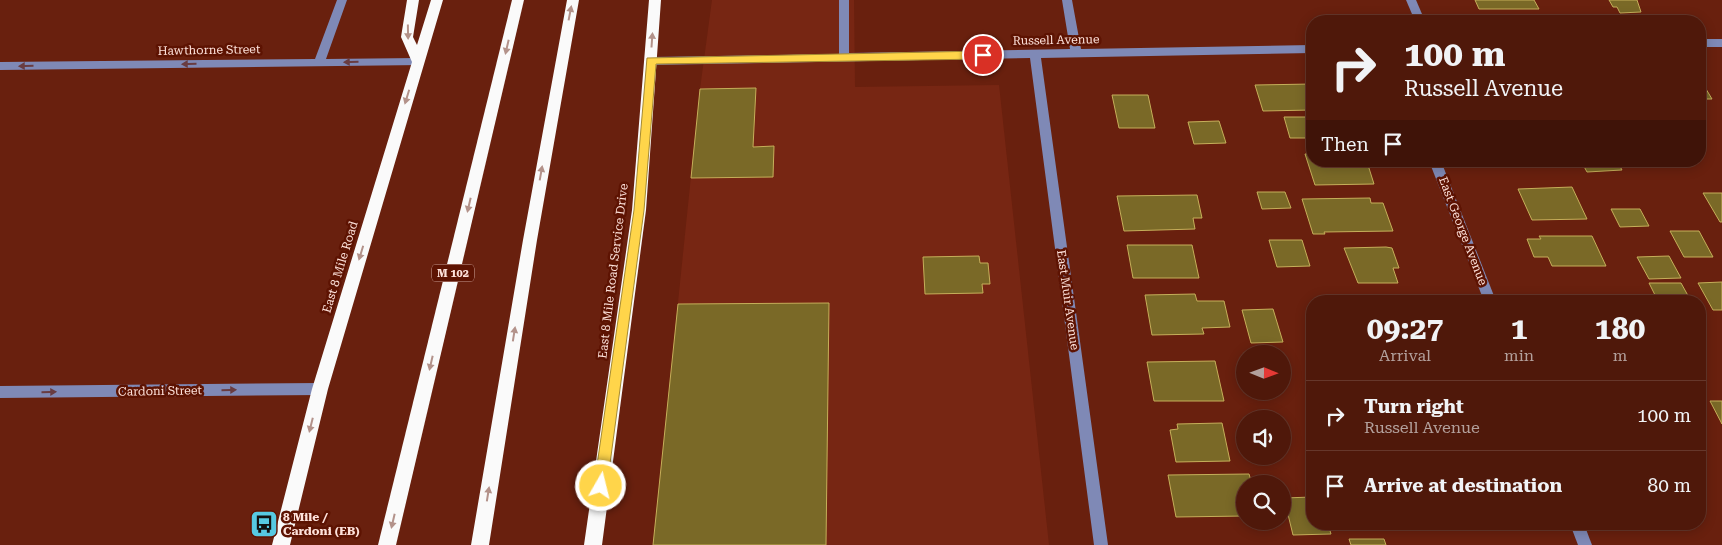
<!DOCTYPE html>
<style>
:root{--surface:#4f180a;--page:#592518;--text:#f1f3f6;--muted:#b3a09c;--line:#66372b}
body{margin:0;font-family:"Roboto Serif",serif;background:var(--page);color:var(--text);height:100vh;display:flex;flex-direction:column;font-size:19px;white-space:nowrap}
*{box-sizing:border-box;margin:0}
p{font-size:16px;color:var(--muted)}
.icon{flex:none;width:28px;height:28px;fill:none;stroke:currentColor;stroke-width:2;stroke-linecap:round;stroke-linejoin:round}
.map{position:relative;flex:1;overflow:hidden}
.side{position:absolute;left:1306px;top:295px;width:400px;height:235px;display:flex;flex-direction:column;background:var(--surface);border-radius:20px;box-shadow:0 2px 12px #0003,0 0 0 1px var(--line)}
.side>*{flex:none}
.hud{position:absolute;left:1306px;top:15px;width:400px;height:152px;border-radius:20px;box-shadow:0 2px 12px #0003,0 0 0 1px var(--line);background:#4f180a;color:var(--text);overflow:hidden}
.needle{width:32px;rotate:91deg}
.buttons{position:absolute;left:1236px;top:345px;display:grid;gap:10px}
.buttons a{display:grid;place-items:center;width:55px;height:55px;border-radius:50%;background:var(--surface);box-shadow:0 2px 12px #0003,0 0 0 1px var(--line);font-size:25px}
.pin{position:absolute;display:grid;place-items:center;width:42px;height:42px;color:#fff;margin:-21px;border:2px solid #fff;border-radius:50%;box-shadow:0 1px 5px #0007}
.me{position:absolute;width:55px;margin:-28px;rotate:8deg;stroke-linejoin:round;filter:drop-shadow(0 0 4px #0008)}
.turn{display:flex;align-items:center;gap:18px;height:105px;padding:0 15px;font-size:22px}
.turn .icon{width:65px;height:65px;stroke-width:2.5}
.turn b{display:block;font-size:35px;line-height:42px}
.then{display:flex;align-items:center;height:48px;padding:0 15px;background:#0003;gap:10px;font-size:19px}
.eta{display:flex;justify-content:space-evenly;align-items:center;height:85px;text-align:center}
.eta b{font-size:30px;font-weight:700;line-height:35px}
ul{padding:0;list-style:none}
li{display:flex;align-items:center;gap:15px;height:70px;padding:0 15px;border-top:1px solid var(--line)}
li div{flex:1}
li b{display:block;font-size:19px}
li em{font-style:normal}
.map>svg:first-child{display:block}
</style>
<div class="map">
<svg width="1722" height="545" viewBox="0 0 1722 545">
<rect width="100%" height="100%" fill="#69200e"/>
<polygon fill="#772613" points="712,0 854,0 855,87 999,85 1049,545 653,545 700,89"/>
<g fill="#7a6927" stroke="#c6af5a">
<polygon points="1475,0 1534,0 1539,9 1479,9"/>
<polygon points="1609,0 1637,0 1641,12 1620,13 1617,7 1613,7"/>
<polygon points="1700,79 1712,99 1700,99"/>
<polygon points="1312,84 1312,110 1263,111 1255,85"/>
<polygon points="756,88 753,147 774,146 773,177 691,178 700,89"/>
<polygon points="1112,95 1148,95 1155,128 1119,128"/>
<polygon points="1310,115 1312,115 1312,138 1290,138 1284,117 1310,117"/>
<polygon points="1219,121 1226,143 1194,144 1188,122"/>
<polygon points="1305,154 1312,154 1312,161 1355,161 1357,166 1368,165 1374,184 1315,185"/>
<polygon points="1581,161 1617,161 1622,170 1587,172"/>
<polygon points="1572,187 1587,219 1532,220 1518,189"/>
<polygon points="1257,192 1285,192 1291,208 1262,209"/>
<polygon points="1703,193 1722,193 1722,222 1720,222"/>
<polygon points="1197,195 1202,218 1193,218 1195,229 1124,231 1117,196"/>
<polygon points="1370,198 1371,203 1383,203 1393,231 1324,232 1325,234 1313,234 1302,199"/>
<polygon points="1611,209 1640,209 1649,226 1620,227"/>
<polygon points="1670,231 1699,231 1713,257 1684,257"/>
<polygon points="1539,236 1592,236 1606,266 1552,266 1548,257 1534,257 1527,239 1541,239"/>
<polygon points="1269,240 1302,240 1310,266 1277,267"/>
<polygon points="1127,245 1192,245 1199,278 1133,278"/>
<polygon points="1386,247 1392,248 1399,268 1393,268 1398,283 1358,283 1344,248"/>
<polygon points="979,256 980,263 988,263 990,284 982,284 983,293 925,294 923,257"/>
<polygon points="1669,256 1681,278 1649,279 1637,257"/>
<polygon points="1722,282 1722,310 1713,310 1698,283"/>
<polygon points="1649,283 1681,283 1691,301 1658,301"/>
<polygon points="1195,294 1197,301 1224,301 1230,327 1202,328 1204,334 1152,335 1145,295"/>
<polygon points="1630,299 1631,301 1557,300"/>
<polygon points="829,303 826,545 653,545 678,304"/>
<polygon points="1273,309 1283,342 1251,343 1242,310"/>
<polygon points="1215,361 1224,401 1154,401 1147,362"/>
<polygon points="1710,401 1722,401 1722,424"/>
<polygon points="1222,423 1230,461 1176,462 1170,430 1178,429 1177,424"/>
<polygon points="1249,474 1252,484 1245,484 1245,516 1176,517 1168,475"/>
<polygon points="1312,497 1312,524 1328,524 1331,534 1293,535 1284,498"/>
<polygon points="1416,524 1468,524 1469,525 1417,526"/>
<polygon points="1349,539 1384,539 1386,545 1351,545"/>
</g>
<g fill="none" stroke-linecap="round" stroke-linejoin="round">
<g fill="#7f89b6" fill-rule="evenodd">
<polygon points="337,0 347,0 326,59 418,58 422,59 423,62 422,65 0,70 0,62 315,59"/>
<polygon points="839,0 849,0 849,53 1070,49 1062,0 1072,0 1081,49 1312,45 1312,53 1041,58 1108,545 1094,545 1030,58 651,65 646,61 651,57 839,54"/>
<polygon points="1406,0 1416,0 1425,21 1415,21"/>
<rect x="1700" y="39" width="22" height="8"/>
<polygon points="1429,161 1441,161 1496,301 1484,301"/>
<polygon points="320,383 325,385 327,389 325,393 320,395 0,398 0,386"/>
<polygon points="1570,524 1584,524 1592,545 1578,545"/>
</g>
<g fill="#fafafa" fill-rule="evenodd">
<polygon points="407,0 419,0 413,37 417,45 431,0 443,0 328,389 290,545 272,545 312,389 412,62 401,37"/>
<polygon points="512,0 524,0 396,545 378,545"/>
<polygon points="567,0 579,0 537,240 489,545 471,545 523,240"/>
<polygon points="649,0 661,0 646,210 602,545 584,545 632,210"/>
</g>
</g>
<defs><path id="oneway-solid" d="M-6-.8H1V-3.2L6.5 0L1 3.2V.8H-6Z" transform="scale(1.25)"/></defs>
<g fill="#b3928a">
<use href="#oneway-solid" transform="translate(570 13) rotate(-79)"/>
<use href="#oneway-solid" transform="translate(408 32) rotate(89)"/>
<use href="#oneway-solid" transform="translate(652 40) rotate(-86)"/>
<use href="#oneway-solid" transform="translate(507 47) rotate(103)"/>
<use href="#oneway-solid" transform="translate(407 97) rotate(107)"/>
<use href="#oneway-solid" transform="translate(541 173) rotate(-80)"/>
<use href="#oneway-solid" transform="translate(469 205) rotate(103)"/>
<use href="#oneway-solid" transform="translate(361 253) rotate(107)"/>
<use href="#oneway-solid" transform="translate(514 334) rotate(-81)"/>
<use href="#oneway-solid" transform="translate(431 363) rotate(103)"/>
<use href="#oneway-solid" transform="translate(311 425) rotate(104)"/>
<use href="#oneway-solid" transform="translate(488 494) rotate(-81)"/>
<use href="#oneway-solid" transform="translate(393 521) rotate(103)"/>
</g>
<g fill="#693c41">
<use href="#oneway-solid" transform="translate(351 62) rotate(179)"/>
<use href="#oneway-solid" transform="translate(189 64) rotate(179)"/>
<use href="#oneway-solid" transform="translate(26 66) rotate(179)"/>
<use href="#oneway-solid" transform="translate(229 390) rotate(-1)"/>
<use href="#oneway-solid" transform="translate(49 392) rotate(-1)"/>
</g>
<polygon fill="#ffd54a" stroke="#a68a30" points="983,51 988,55 983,59 656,64 644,210 607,486 605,490 601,492 596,490 594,486 634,210 647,58"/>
<defs>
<g id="bus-square" transform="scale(1.4375)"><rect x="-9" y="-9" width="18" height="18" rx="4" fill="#57c9e2" stroke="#5d1302"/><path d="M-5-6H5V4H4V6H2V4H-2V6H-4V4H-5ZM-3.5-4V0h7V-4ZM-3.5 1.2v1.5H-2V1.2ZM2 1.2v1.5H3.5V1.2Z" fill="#111"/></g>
</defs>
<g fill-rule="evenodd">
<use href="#bus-square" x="264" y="524"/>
</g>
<g text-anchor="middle" stroke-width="5" stroke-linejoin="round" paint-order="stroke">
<rect fill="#5d1302" stroke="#cea49a" stroke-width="1" x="432" y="264.5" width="42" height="17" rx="4"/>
<g font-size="11" font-weight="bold" fill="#fee2db">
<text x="453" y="277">M 102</text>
</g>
<g font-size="12" fill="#fee2db" stroke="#5d1302">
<text transform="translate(1056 40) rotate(-1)" y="4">Russell Avenue</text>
<text transform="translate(209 50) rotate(-1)" y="4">Hawthorne Street</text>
<text transform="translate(1463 231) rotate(69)" y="4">East George Avenue</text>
<text transform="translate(340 267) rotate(-73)" y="4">East 8 Mile Road</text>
<text transform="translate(613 271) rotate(-83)" y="4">East 8 Mile Road Service Drive</text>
<text transform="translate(1068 300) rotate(82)" y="4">East Muir Avenue</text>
<text transform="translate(160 391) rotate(-1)" y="4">Cardoni Street</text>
</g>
<g font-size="12" font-weight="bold" fill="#fee2db" stroke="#5d1302" text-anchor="start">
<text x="283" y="521">8 Mile /<tspan x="283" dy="14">Cardoni (EB)</tspan></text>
</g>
</g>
</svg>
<div class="buttons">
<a><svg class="needle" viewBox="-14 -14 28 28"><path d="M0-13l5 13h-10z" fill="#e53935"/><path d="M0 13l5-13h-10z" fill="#b3a09c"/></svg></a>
<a><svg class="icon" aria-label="sound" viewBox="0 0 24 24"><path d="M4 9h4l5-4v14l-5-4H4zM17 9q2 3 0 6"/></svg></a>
<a><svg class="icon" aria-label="search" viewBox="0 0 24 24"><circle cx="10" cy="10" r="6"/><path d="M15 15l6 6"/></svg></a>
</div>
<div class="pin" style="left:983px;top:55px;background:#d93025"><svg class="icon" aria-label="arrive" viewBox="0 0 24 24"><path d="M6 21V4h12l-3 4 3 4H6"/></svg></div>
<svg class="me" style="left:601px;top:486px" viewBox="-20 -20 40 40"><circle r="17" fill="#ffd54a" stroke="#fff" stroke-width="3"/><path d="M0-11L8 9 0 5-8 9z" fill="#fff"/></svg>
<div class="hud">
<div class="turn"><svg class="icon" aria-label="right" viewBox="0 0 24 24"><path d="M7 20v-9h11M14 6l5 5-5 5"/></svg><div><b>100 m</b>Russell Avenue</div></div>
<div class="then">Then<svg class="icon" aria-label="arrive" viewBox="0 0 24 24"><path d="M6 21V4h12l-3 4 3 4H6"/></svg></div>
</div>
<section class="side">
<div class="eta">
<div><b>09:27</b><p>Arrival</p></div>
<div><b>1</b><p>min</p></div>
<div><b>180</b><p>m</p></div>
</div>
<ul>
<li><svg class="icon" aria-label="right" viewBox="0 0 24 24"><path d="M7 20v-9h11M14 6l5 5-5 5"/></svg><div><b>Turn right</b><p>Russell Avenue</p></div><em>100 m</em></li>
<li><svg class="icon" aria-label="arrive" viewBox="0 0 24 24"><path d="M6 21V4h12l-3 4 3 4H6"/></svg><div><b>Arrive at destination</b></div><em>80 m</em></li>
</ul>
</section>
</div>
